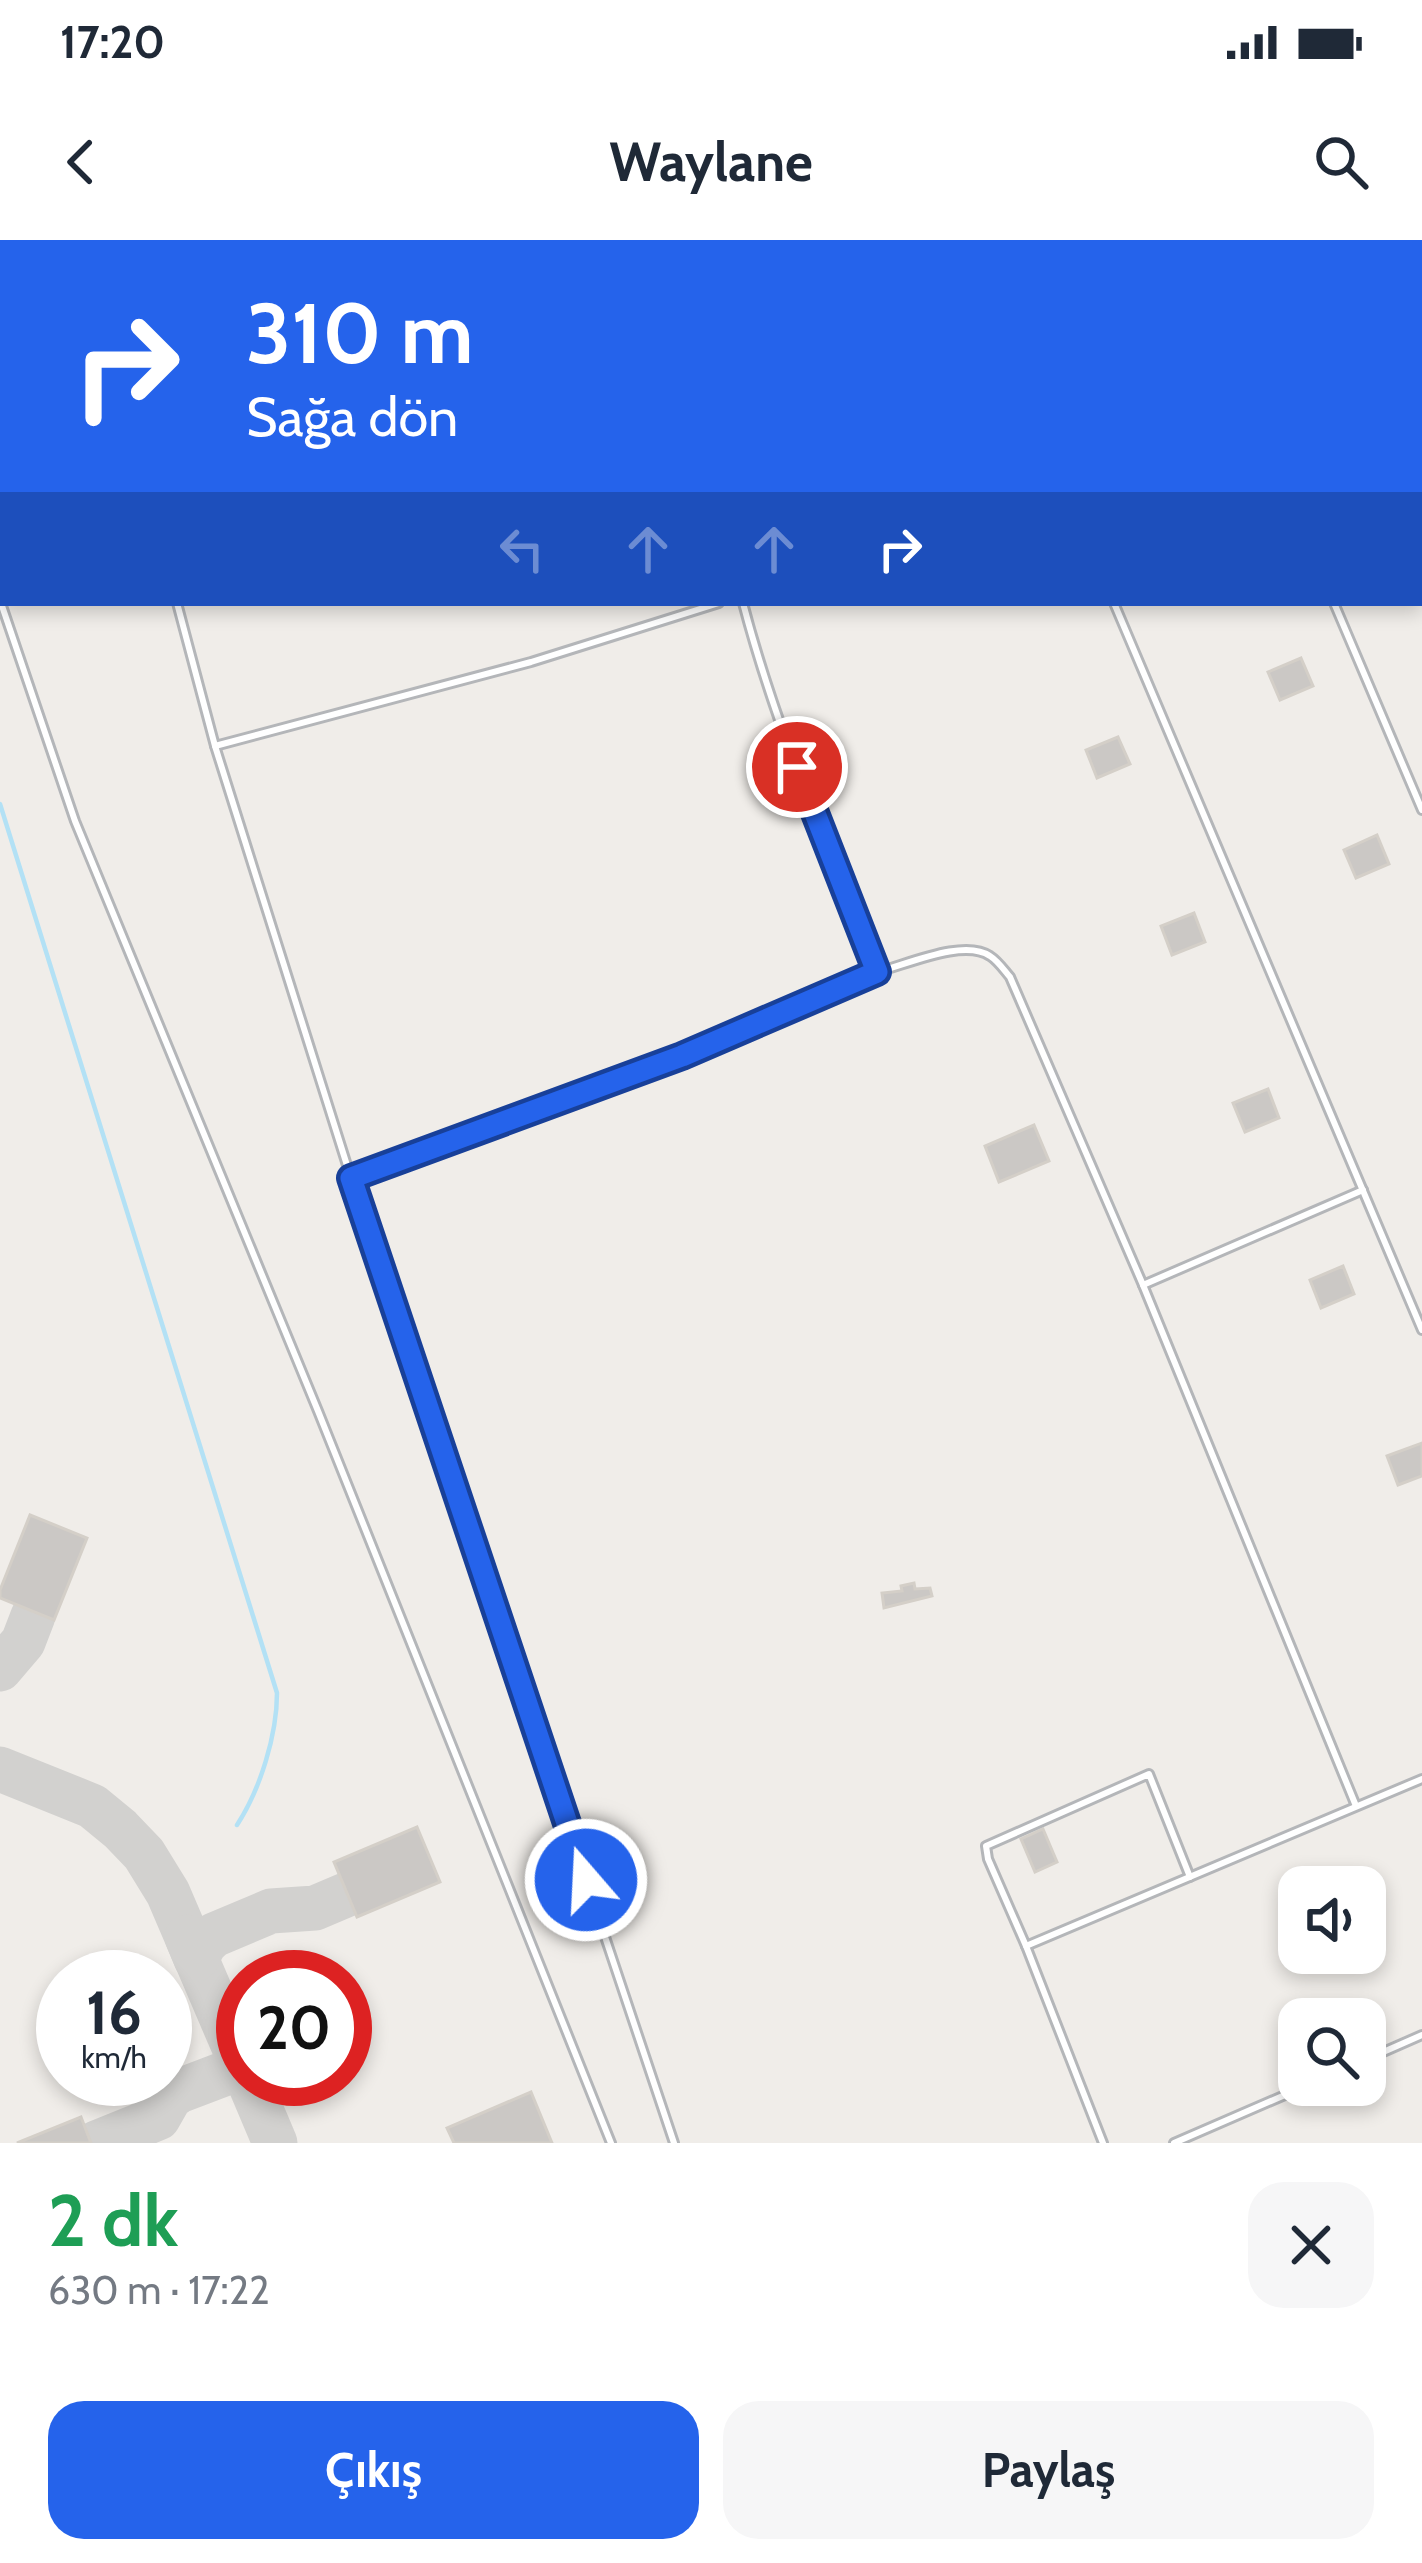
<!DOCTYPE html>
<html lang="tr">
<meta charset="utf-8">
<style>
:root{--surface:#fff;--page:#f6f6f7;--text:#1f2937;--muted:#747a83;--accent:#2563eb}
body{margin:0;font-family:Cabin,sans-serif;background:var(--page);color:var(--text);height:100vh;display:flex;flex-direction:column;font-size:45px;white-space:nowrap}
*{box-sizing:border-box;margin:0}
p{font-size:39px;color:var(--muted)}
.icon{flex:none;width:66px;height:66px;fill:none;stroke:currentColor;stroke-width:2;stroke-linecap:round;stroke-linejoin:round}
.map{position:relative;height:1903px;overflow:hidden}
.sheet{display:flex;flex-direction:column;background:var(--surface);flex:1}
.sheet>*{flex:none}
.hud{position:absolute;left:0px;top:0px;width:1422px;height:366px;box-shadow:0 6px 18px #0003;background:#2563eb;color:#fff;overflow:hidden}
.controls{position:absolute;left:1278px;top:1626px;display:grid;gap:24px}
.controls a{display:grid;place-items:center;width:108px;height:108px;border-radius:24px;background:var(--surface);box-shadow:0 6px 18px #0003;font-size:60px}
.speed{position:absolute;left:36px;top:1710px;display:flex;gap:24px;font-size:60px;font-weight:700;text-align:center}
.speed>*{display:grid;place-content:center;width:156px;height:156px;border-radius:50%;background:var(--surface);box-shadow:0 6px 18px #0003;line-height:1}
.speed small{font-size:30px;font-weight:400}
.speed .limit{border:18px solid #d22;background:#fff;color:#111}
.pin{position:absolute;display:grid;place-items:center;width:102px;height:102px;color:#fff;margin:-51px;border:6px solid #fff;border-radius:50%;box-shadow:0 3px 12px #0007}
.me{position:absolute;width:132px;margin:-66px;rotate:341deg;stroke-linejoin:round;filter:drop-shadow(0 0 9px #0008)}
.turn{display:flex;align-items:center;gap:42px;height:252px;padding:0 48px;font-size:54px}
.turn .icon{width:156px;height:156px;stroke-width:2.5}
.turn b{display:block;font-size:84px;line-height:102px}
.lanes{display:flex;align-items:center;height:114px;padding:0 48px;background:#0003;justify-content:center;gap:60px;direction:ltr}
.lanes .off{opacity:.35}
.round{display:grid;place-items:center;flex:none;width:126px;height:126px;border-radius:36px;background:var(--page)}
.summary{display:flex;align-items:center;justify-content:space-between;height:204px;padding:0 48px}
h1{font-size:72px;font-weight:700;line-height:90px;color:#1e9e55}
.primary-button{display:flex;gap:24px;margin-top:auto;padding:24px 48px}
.primary-button a{flex:1;height:138px;border-radius:36px;background:var(--accent);color:#fff;font-size:48px;font-weight:700;line-height:138px;text-align:center}
.primary-button a+a{background:var(--page);color:var(--text)}
.status{display:flex;justify-content:space-between;align-items:center;height:84px;padding:0 60px;background:var(--surface);direction:ltr}
.status svg{height:33px;fill:currentColor}
header{display:flex;justify-content:space-between;align-items:center;height:156px;padding:0 48px;background:var(--surface);font-size:54px;font-weight:700}
.map>svg:first-child{display:block}
</style>
<div class="status"><b>17:20</b><svg viewBox="0 0 49 12"><path d="M0 12V9h3v3zM5 12V6h3v6zM10 12V3h3v9zM15 12V0h3v12zM26 1h20v11H26zM47 4h2v5h-2z"/></svg></div>
<header><svg class="icon" aria-label="back" viewBox="0 0 24 24"><path d="M15 5l-7 7 7 7"/></svg>Waylane<svg class="icon" aria-label="search" viewBox="0 0 24 24"><circle cx="10" cy="10" r="6"/><path d="M15 15l6 6"/></svg></header>
<div class="map">
<svg width="1422" height="1903" viewBox="0 0 1422 1903">
<rect width="100%" height="100%" fill="#f0ede9"/>
<g fill="none" stroke-linecap="round" stroke-linejoin="round">
<path stroke="#b3e1f5" stroke-width="4.5" d="M 0,564 L 277,1453 C 277,1495 260,1550 237,1585"/>
<g stroke="#d2d1cf" stroke-width="45">
<polyline points="0,1429 23,1402 33,1376"/>
<polyline points="0,1529 92,1566 120,1589 144,1614 168,1653 243,1828"/>
<polyline points="187,1697 196,1719 205,1703 214,1695 271,1671 315,1668 348,1654"/>
<polyline points="248,1839 275,1903"/>
<polyline points="96,1903 158,1878 170,1857 179,1851 229,1832"/>
</g>
</g>
<g fill="#cbc8c5" stroke="#d4cfc8" stroke-width="3">
<polygon points="1301,418 1313,446 1280,460 1268,432"/>
<polygon points="1118,497 1130,524 1097,538 1086,510"/>
<polygon points="1377,595 1389,624 1356,638 1344,610"/>
<polygon points="1194,673 1205,702 1172,715 1161,686"/>
<polygon points="1268,849 1279,878 1245,892 1233,863"/>
<polygon points="1034,885 1049,921 999,942 985,906"/>
<polygon points="1343,1026 1354,1054 1321,1068 1310,1040"/>
<polygon points="1422,1203 1422,1236 1398,1245 1387,1216"/>
<polygon points="30,1275 87,1298 54,1380 0,1358 0,1350"/>
<polygon points="914,1343 915,1349 930,1348 932,1356 884,1368 882,1353 902,1351 901,1346"/>
<polygon points="417,1587 440,1642 357,1677 334,1622"/>
<polygon points="1043,1589 1057,1622 1035,1632 1021,1599"/>
<polygon points="531,1852 552,1903 454,1903 447,1888"/>
<polygon points="81,1877 91,1903 17,1903"/>
</g>
<g fill="none" stroke-linecap="round" stroke-linejoin="round">
<g stroke="#b4b6b9" stroke-width="12">
<g id="service">
<polyline points="82,0 82,3"/>
<polyline points="452,0 453,3"/>
<polyline points="1178,0 1179,3"/>
<polyline points="28,3 39,0"/>
<polyline points="510,3 517,0"/>
<polyline points="948,3 955,0"/>
<polyline points="0,10 3,9"/>
<polyline points="1419,186 1422,193"/>
<polyline points="0,360 75,581 318,1171 611,1903"/>
<polyline points="177,363 215,506 351,938 674,1903"/>
<polyline points="1114,363 1422,1090"/>
<polyline points="1334,363 1422,570"/>
<polyline points="215,506 531,422 719,363"/>
<path d="M 877,732 C 906,725 964,698 990,716 C 998,721 1004,730 1010,737 L 1143,1045 L 1356,1566"/>
<path d="M 351,938 L 682,816 L 877,732 C 829,611 776,489 743,363"/>
<polyline points="1143,1045 1363,950"/>
<polyline points="1026,1706 988,1619 986,1606 1149,1534 1190,1637"/>
<polyline points="1365,1820 1422,1795"/>
<polyline points="1103,1903 1026,1706 1422,1539"/>
<polyline points="1174,1903 1308,1845"/>
</g>
</g>
<use href="#service" stroke="#fff" stroke-width="6"/>
</g>
<g fill="none" stroke-linecap="round" stroke-linejoin="round">
<g stroke="#184099" stroke-width="30">
<polyline id="route" points="586,1640 351,938 682,816 877,732 797,527"/>
</g>
<use href="#route" stroke="#2563eb" stroke-width="21"/>
</g>
</svg>
<div class="controls">
<a><svg class="icon" aria-label="sound" viewBox="0 0 24 24"><path d="M4 9h4l5-4v14l-5-4H4zM17 9q2 3 0 6"/></svg></a>
<a><svg class="icon" aria-label="search" viewBox="0 0 24 24"><circle cx="10" cy="10" r="6"/><path d="M15 15l6 6"/></svg></a>
</div>
<div class="speed"><div>16<small>km/h</small></div><div class="limit">20</div></div>
<div class="pin" style="left:797px;top:527px;background:#d93025"><svg class="icon" aria-label="arrive" viewBox="0 0 24 24"><path d="M6 21V4h12l-3 4 3 4H6"/></svg></div>
<svg class="me" style="left:586px;top:1640px" viewBox="-20 -20 40 40"><circle r="17" fill="#2563eb" stroke="#fff" stroke-width="3"/><path d="M0-11L8 9 0 5-8 9z" fill="#fff"/></svg>
<div class="hud">
<div class="turn"><svg class="icon" aria-label="right" viewBox="0 0 24 24"><path d="M7 20v-9h11M14 6l5 5-5 5"/></svg><div><b>310 m</b>Sağa dön</div></div>
<div class="lanes"><svg class="icon off" aria-label="left" viewBox="0 0 24 24"><path d="M17 20v-9H6M10 6l-5 5 5 5"/></svg><svg class="icon off" aria-label="ahead" viewBox="0 0 24 24"><path d="M12 20V5M6 11l6-6 6 6"/></svg><svg class="icon off" aria-label="ahead" viewBox="0 0 24 24"><path d="M12 20V5M6 11l6-6 6 6"/></svg><svg class="icon" aria-label="right" viewBox="0 0 24 24"><path d="M7 20v-9h11M14 6l5 5-5 5"/></svg></div>
</div>
</div>
<section class="sheet">
<div class="summary"><div><h1>2 dk</h1><p>630 m · 17:22</p></div><a class="round"><svg class="icon" aria-label="close" viewBox="0 0 24 24"><path d="M6 6l12 12M18 6L6 18"/></svg></a></div>
<div class="primary-button"><a>Çıkış</a><a>Paylaş</a></div>
</section>
